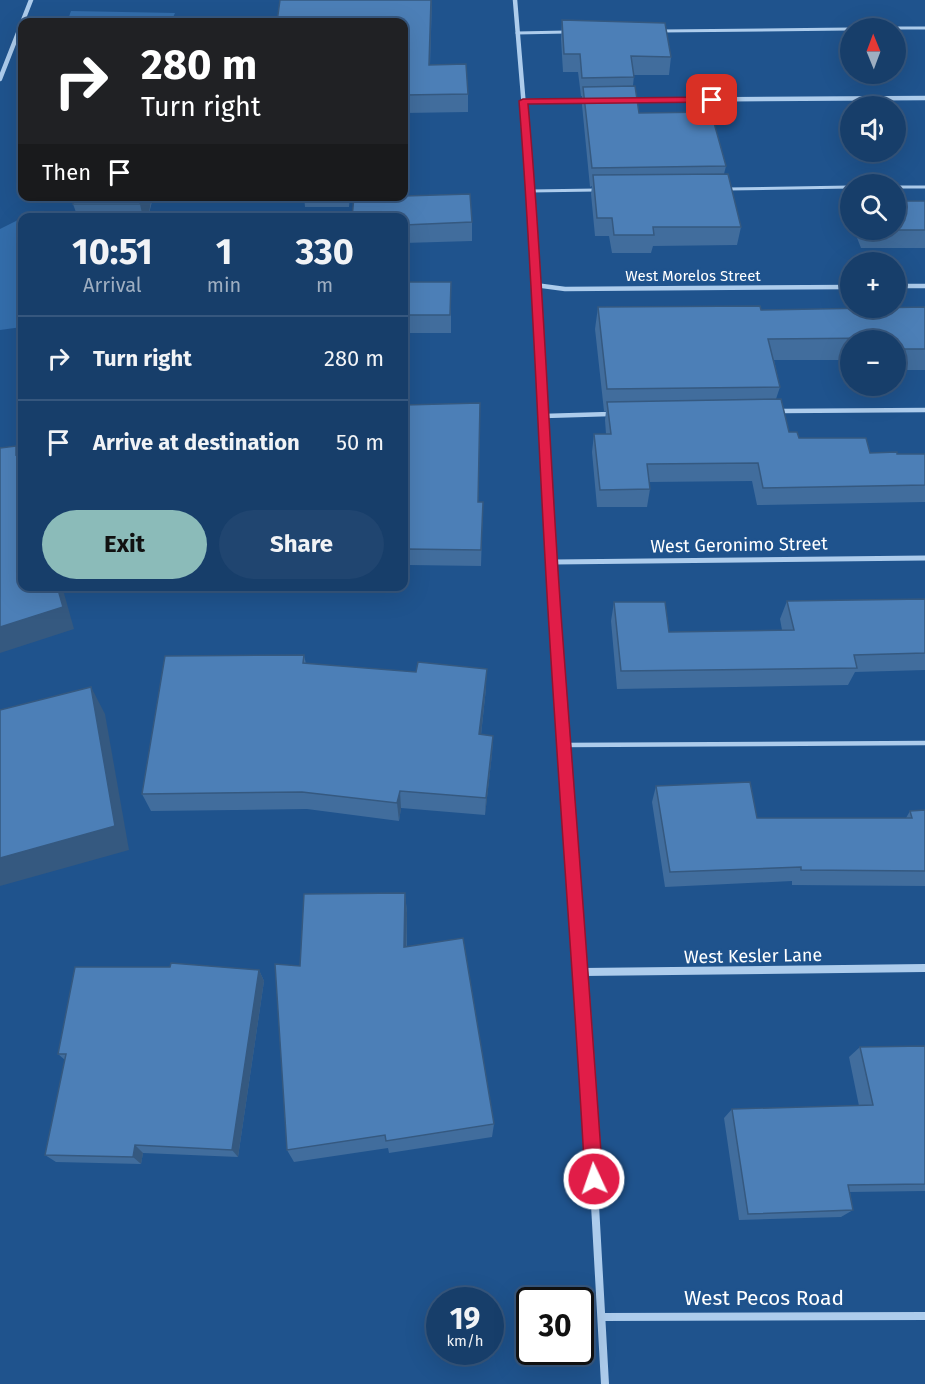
<!DOCTYPE html>
<meta charset="utf-8">
<style>
:root{--surface:#173e6a;--page:#204570;--text:#f1f3f6;--muted:#9eaec1;--line:#36577e;--accent:#8bbbb9}
body{margin:0;font-family:"Fira Sans",sans-serif;background:var(--page);color:var(--text);height:100vh;display:flex;flex-direction:column;font-size:22px;white-space:nowrap}
*{box-sizing:border-box;margin:0}
p{font-size:20px;color:var(--muted)}
.icon{flex:none;width:33px;height:33px;fill:none;stroke:currentColor;stroke-width:2;stroke-linecap:round;stroke-linejoin:round}
.map{position:relative;flex:1;overflow:hidden}
.details{position:absolute;left:18px;top:213px;width:390px;height:378px;display:flex;flex-direction:column;background:var(--surface);border-radius:12px;box-shadow:0 6px 24px #0002,0 0 0 2px var(--line)}
.details>*{flex:none}
.top-card{position:absolute;left:18px;top:18px;width:390px;height:183px;border-radius:12px;box-shadow:0 6px 24px #0002,0 0 0 2px var(--line);background:#202124;color:#fff;overflow:hidden}
.needle{width:39px;rotate:359deg}
.buttons{position:absolute;left:840px;top:18px;display:grid;gap:12px}
.buttons a{display:grid;place-items:center;width:66px;height:66px;border-radius:50%;background:var(--surface);box-shadow:0 6px 24px #0002,0 0 0 2px var(--line);font-size:30px}
.speed{position:absolute;left:426px;top:1287px;display:flex;gap:12px;font-size:30px;font-weight:700;text-align:center}
.speed>*{display:grid;place-content:center;width:78px;height:78px;border-radius:50%;background:var(--surface);box-shadow:0 6px 24px #0002,0 0 0 2px var(--line);line-height:1}
.speed small{font-size:15px;font-weight:400}
.speed .limit{border:3px solid #111;border-radius:9px;background:#fff;color:#111}
.pin{position:absolute;display:grid;place-items:center;width:51px;height:51px;color:#fff;margin:-26px;border-radius:12px;box-shadow:0 3px 9px #0006}
.me{position:absolute;width:66px;margin:-33px;rotate:357deg;stroke-linejoin:round;filter:drop-shadow(0 0 4px #0008)}
.turn{display:flex;align-items:center;gap:21px;height:126px;padding:0 24px;font-size:27px}
.turn .icon{width:78px;height:78px;stroke-width:2.5}
.turn b{display:block;font-size:42px;line-height:51px}
.then{display:flex;align-items:center;height:57px;padding:0 24px;background:#0003;gap:12px;font-size:22px}
.eta{display:flex;justify-content:space-evenly;align-items:center;height:102px;text-align:center}
.eta b{font-size:36px;font-weight:700;line-height:42px}
.primary-button{display:flex;gap:12px;margin-top:auto;padding:12px 24px}
.primary-button a{flex:1;height:69px;border-radius:36px;background:var(--accent);color:#111;font-size:24px;font-weight:700;line-height:69px;text-align:center}
.primary-button a+a{background:var(--page);color:var(--text)}
ul{padding:0;list-style:none}
li{display:flex;align-items:center;gap:18px;height:84px;padding:0 24px;border-top:2px solid var(--line)}
li div{flex:1}
li b{display:block;font-size:22px}
li em{font-style:normal}
.map>svg:first-child{display:block}
</style>
<div class="map">
<svg width="925" height="1384" viewBox="0 0 925 1384">
<rect width="100%" height="100%" fill="#1f538d"/>
<g fill="#336dab">
<polygon points="71,11 175,13 171,22 67,22"/>
<polygon points="22,218 22,327 0,330 0,229"/>
</g>
<g fill="none" stroke-linecap="round" stroke-linejoin="round">
<g stroke="#adccec" stroke-width="3">
<polyline points="876,28 925,28"/>
<polyline points="661,31 850,29"/>
<polyline points="517,33 566,32"/>
<polyline points="896,187 925,187"/>
<polyline points="727,189 850,187"/>
<polyline points="531,191 596,190"/>
</g>
<g stroke="#adccec" stroke-width="4.5">
<polyline points="781,411 925,410"/>
<polyline points="544,416 610,414"/>
<polyline points="564,745 925,743"/>
</g>
<g stroke="#adccec" stroke-width="4.5">
<polyline points="515,0 531,191 540,340"/>
<polyline points="0,79 31,0"/>
<polyline points="632,100 925,98"/>
<polyline points="523,101 588,101"/>
<polyline points="535,285 565,289 850,287"/>
<polyline points="896,286 925,286"/>
</g>
<g stroke="#adccec" stroke-width="5">
<path d="M 540,338 C 549,489 556,639 568,789"/>
<polyline points="554,562 925,558"/>
</g>
<g stroke="#adccec" stroke-width="8">
<polyline points="568,788 582,972 605,1384"/>
<polyline points="582,972 925,968"/>
<polyline points="602,1317 925,1316"/>
</g>
</g>
<g fill="#416d9d">
<polygon points="432,0 430,65 468,94 468,112 404,113 404,22"/>
<polygon points="562,20 671,57 669,75 634,75 633,86 639,113 726,166 724,174 741,227 737,245 653,246 651,253 612,253 609,236 595,236 591,194 592,186 590,187 582,105 582,96 581,96 578,72 563,72 561,39"/>
<polygon points="304,196 350,196 349,207 305,207"/>
<polygon points="153,197 148,218 78,218 73,204"/>
<polygon points="897,201 925,201 925,248 861,248 854,230 896,230"/>
<polygon points="404,218 472,222 472,241 404,243"/>
<polygon points="404,282 451,283 451,333 404,333"/>
<polygon points="598,307 761,310 925,307 925,370 896,370 896,340 850,340 850,360 774,360 780,387 776,399 789,432 799,438 870,453 897,454 925,454 925,502 757,505 752,481 649,482 650,489 647,507 597,507 592,452 594,434 606,434 605,420 606,411 604,411 595,329"/>
<polygon points="404,454 478,502 483,502 481,566 409,565 408,570 404,570"/>
<polygon points="925,599 925,670 855,672 848,685 617,689 611,621 614,602 669,632 782,630 780,619 787,601"/>
<polygon points="304,655 306,664 486,688 481,735 493,736 492,754 485,815 401,808 399,821 307,809 151,811 142,794"/>
<polygon points="656,786 757,818 906,818 910,811 925,810 925,886 792,885 792,881 665,887 652,802"/>
<polygon points="405,893 407,913 407,946 494,1124 492,1137 389,1153 388,1148 294,1162 287,1150 300,966"/>
<polygon points="259,970 264,981 238,1157 143,1153 141,1164 56,1162 45,1155 65,1060 58,1054"/>
<polygon points="925,1046 925,1191 850,1192 853,1210 841,1217 739,1220 724,1118 732,1109 859,1106 849,1057 860,1047"/>
</g>
<g fill="#355980">
<polygon points="431,0 432,0 429,83 429,65"/>
<polygon points="142,196 152,196 148,218 143,218 140,204"/>
<polygon points="16,446 22,461 16,455"/>
<polygon points="408,549 409,565 408,570 407,555"/>
<polygon points="57,586 62,586 74,629 0,653 0,627"/>
<polygon points="487,669 486,688 479,753 479,734"/>
<polygon points="91,687 105,714 129,850 0,886 0,858"/>
<polygon points="493,736 492,754 485,815 486,798"/>
<polygon points="400,791 401,808 399,821 397,803"/>
<polygon points="405,893 407,913 406,966 404,947"/>
<polygon points="259,970 264,981 238,1157 232,1150"/>
<polygon points="135,1145 143,1153 141,1164 133,1157"/>
</g>
<g fill="#4c7fb7" stroke="#355980" stroke-width="1.5">
<polygon points="280,0 431,0 429,65 466,64 468,94 404,95 404,22 277,22"/>
<polygon points="164,20 248,20 247,22 163,22"/>
<polygon points="562,20 665,23 671,57 631,56 634,77 582,78 580,54 564,54"/>
<polygon points="635,86 639,113 711,112 726,166 592,168 583,87"/>
<polygon points="728,174 741,227 653,227 654,235 614,235 612,218 597,218 593,175"/>
<polygon points="470,194 472,222 404,225 404,218 352,218 354,196 404,196"/>
<polygon points="76,196 142,196 140,204 73,204"/>
<polygon points="896,199 897,201 925,201 925,230 867,230 896,230"/>
<polygon points="404,282 451,282 450,315 404,315"/>
<polygon points="760,306 761,310 925,307 925,349 896,349 896,340 879,340 879,338 768,339 780,387 607,389 598,307"/>
<polygon points="781,399 789,432 797,432 799,438 866,438 870,453 897,452 897,454 925,454 925,485 763,488 758,463 647,464 650,489 600,490 594,434 611,434 607,402"/>
<polygon points="480,403 478,502 483,502 481,550 408,549 407,555 404,554 404,405"/>
<polygon points="16,446 16,455 22,454 22,586 57,586 63,607 0,627 0,448"/>
<polygon points="925,599 925,653 854,655 857,668 621,671 614,602 665,602 669,632 794,630 787,601"/>
<polygon points="304,655 303,663 416,672 418,662 487,669 479,734 493,736 486,798 400,791 397,803 302,792 142,794 165,656"/>
<polygon points="91,687 115,826 0,858 0,710"/>
<polygon points="750,782 757,818 912,818 910,811 925,810 925,871 801,870 801,867 670,872 656,786"/>
<polygon points="405,893 404,947 463,938 494,1124 386,1141 385,1135 287,1150 275,964 300,966 304,894"/>
<polygon points="171,963 259,970 232,1150 135,1145 133,1157 45,1155 66,1054 58,1054 75,967 170,967"/>
<polygon points="925,1046 925,1184 848,1185 853,1210 748,1214 732,1109 873,1105 860,1047"/>
</g>
<path fill="#e11d48" stroke="#92132f" stroke-width="1.5" d="M 712,97 L 717,100 L 716,102 L 528,104 C 544,279 549,454 562,628 C 575,812 591,995 603,1179 L 600,1185 L 594,1188 L 588,1185 L 585,1179 C 575,995 560,811 549,627 C 538,452 533,276 519,101 L 523,99 Z"/>
<g text-anchor="middle" stroke-width="4.5" stroke-linejoin="round" paint-order="stroke">
<g font-size="15" fill="#fff" stroke="#1f538d">
<text x="693" y="281">West Morelos Street</text>
</g>
<g font-size="18" fill="#fff" stroke="#1f538d">
<text transform="translate(739 545) rotate(-1)" y="6">West Geronimo Street</text>
<text transform="translate(753 956) rotate(-1)" y="6">West Kesler Lane</text>
</g>
<g font-size="21" fill="#fff" stroke="#1f538d">
<text x="764" y="1305">West Pecos Road</text>
</g>
</g>
</svg>
<div class="buttons">
<a><svg class="needle" viewBox="-14 -14 28 28"><path d="M0-13l5 13h-10z" fill="#e53935"/><path d="M0 13l5-13h-10z" fill="#9eaec1"/></svg></a>
<a><svg class="icon" aria-label="sound" viewBox="0 0 24 24"><path d="M4 9h4l5-4v14l-5-4H4zM17 9q2 3 0 6"/></svg></a>
<a><svg class="icon" aria-label="search" viewBox="0 0 24 24"><circle cx="10" cy="10" r="6"/><path d="M15 15l6 6"/></svg></a>
<a>+</a>
<a>−</a>
</div>
<div class="speed"><div>19<small>km/h</small></div><div class="limit">30</div></div>
<div class="pin" style="left:712px;top:100px;background:#d93025"><svg class="icon" aria-label="arrive" viewBox="0 0 24 24"><path d="M6 21V4h12l-3 4 3 4H6"/></svg></div>
<svg class="me" style="left:594px;top:1179px" viewBox="-20 -20 40 40"><circle r="17" fill="#e11d48" stroke="#fff" stroke-width="3"/><path d="M0-11L8 9 0 5-8 9z" fill="#fff"/></svg>
<div class="top-card">
<div class="turn"><svg class="icon" aria-label="right" viewBox="0 0 24 24"><path d="M7 20v-9h11M14 6l5 5-5 5"/></svg><div><b>280 m</b>Turn right</div></div>
<div class="then">Then<svg class="icon" aria-label="arrive" viewBox="0 0 24 24"><path d="M6 21V4h12l-3 4 3 4H6"/></svg></div>
</div>
<section class="details">
<div class="eta">
<div><b>10:51</b><p>Arrival</p></div>
<div><b>1</b><p>min</p></div>
<div><b>330</b><p>m</p></div>
</div>
<ul>
<li><svg class="icon" aria-label="right" viewBox="0 0 24 24"><path d="M7 20v-9h11M14 6l5 5-5 5"/></svg><div><b>Turn right</b></div><em>280 m</em></li>
<li><svg class="icon" aria-label="arrive" viewBox="0 0 24 24"><path d="M6 21V4h12l-3 4 3 4H6"/></svg><div><b>Arrive at destination</b></div><em>50 m</em></li>
</ul>
<div class="primary-button"><a>Exit</a><a>Share</a></div>
</section>
</div>
